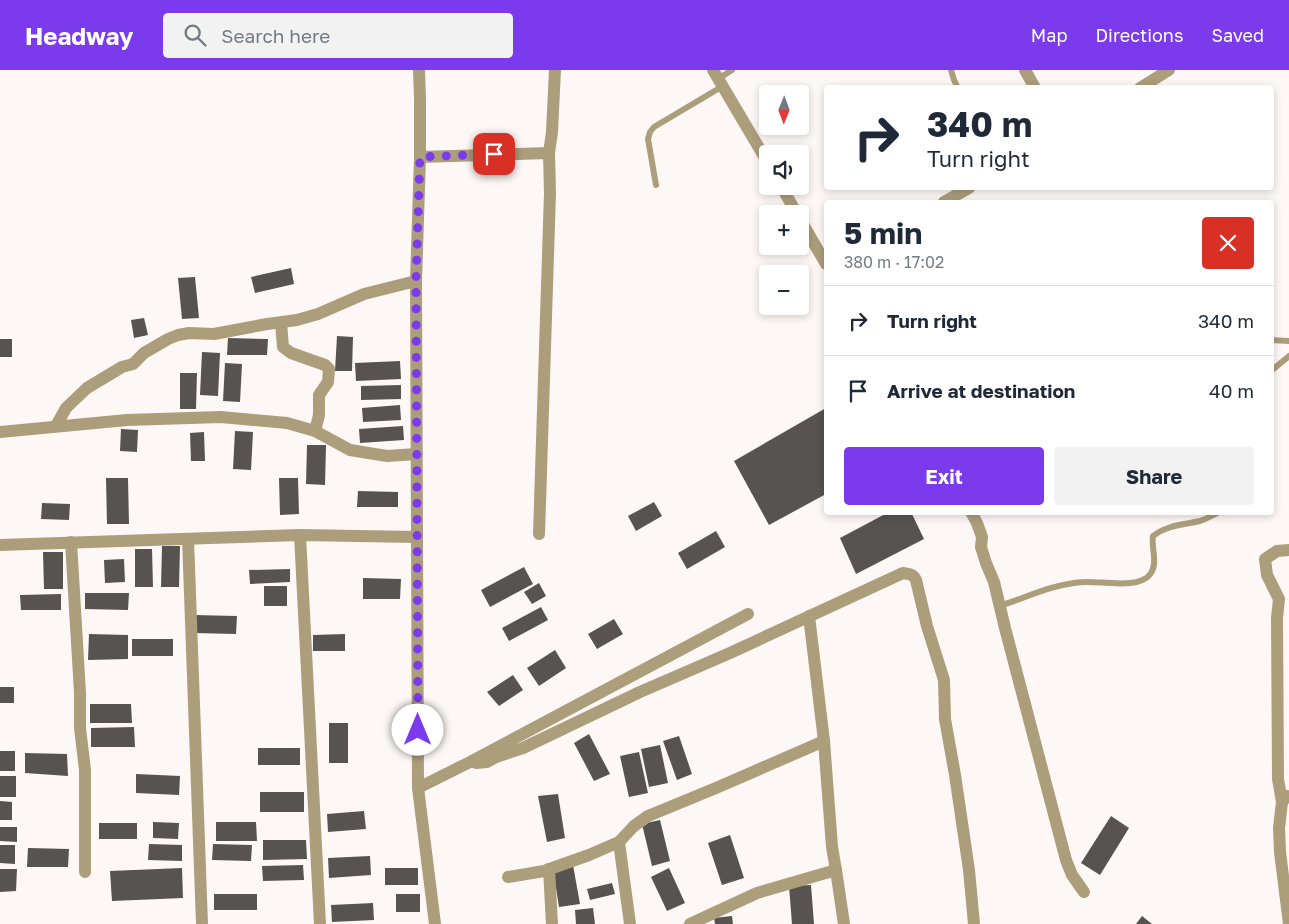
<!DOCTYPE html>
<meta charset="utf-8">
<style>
:root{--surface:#fff;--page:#f2f2f3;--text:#1f2937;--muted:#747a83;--line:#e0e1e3;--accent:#7c3aed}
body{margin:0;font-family:"Golos Text",sans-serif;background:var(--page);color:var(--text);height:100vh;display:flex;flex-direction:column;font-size:19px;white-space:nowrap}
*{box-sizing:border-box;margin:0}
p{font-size:16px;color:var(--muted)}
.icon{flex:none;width:28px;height:28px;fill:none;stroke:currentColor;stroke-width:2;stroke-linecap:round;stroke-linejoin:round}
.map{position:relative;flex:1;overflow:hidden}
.panel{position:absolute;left:824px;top:130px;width:450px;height:315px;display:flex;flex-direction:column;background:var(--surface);border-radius:5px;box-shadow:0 2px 8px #0003}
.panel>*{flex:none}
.hud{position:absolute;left:824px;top:15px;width:450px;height:105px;border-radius:5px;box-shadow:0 2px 8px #0003;background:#fff;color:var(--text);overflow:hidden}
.needle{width:32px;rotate:181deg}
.tools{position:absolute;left:759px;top:15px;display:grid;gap:10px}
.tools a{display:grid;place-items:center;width:50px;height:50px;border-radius:5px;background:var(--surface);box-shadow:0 2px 8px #0003;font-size:25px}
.pin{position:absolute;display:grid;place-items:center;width:42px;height:42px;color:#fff;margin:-21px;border-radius:10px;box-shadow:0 2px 8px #0006}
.me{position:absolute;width:55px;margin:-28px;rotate:0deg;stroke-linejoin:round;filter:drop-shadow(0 0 4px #0008)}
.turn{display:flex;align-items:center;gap:18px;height:105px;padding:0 20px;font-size:22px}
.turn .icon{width:65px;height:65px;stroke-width:2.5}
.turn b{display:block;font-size:35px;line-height:42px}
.round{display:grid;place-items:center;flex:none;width:52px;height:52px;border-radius:5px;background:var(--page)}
.headline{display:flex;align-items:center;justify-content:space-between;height:85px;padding:0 20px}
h1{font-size:30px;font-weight:700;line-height:38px}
.primary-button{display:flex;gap:10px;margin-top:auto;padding:10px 20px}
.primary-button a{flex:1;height:58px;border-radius:5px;background:var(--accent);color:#fff;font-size:20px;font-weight:700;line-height:58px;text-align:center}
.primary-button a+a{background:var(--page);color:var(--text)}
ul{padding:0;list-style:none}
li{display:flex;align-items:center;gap:15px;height:70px;padding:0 20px;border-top:1px solid var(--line)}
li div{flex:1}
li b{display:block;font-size:19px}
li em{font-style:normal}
header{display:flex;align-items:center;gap:30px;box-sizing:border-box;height:70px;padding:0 25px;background:var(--accent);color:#fff}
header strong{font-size:24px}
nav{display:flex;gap:28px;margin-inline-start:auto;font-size:18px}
.search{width:350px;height:45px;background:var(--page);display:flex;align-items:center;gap:12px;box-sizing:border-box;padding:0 18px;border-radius:5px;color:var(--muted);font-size:19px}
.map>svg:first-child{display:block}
</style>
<header>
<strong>Headway</strong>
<div class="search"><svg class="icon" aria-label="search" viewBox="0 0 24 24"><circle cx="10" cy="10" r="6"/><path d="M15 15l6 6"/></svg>Search here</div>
<nav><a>Map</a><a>Directions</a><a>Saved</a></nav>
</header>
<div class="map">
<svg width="1289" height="854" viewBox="0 0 1289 854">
<rect width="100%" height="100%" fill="#fdf8f5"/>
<g fill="#565350">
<polygon points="291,198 294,214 255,223 251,207"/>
<polygon points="195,207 199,248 182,249 178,208"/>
<polygon points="144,248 148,265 134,268 131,250"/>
<polygon points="337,266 353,267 352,301 335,301"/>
<polygon points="228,268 268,269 267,285 227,285"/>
<rect x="0" y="269" width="12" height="18"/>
<polygon points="202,282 220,283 218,326 200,325"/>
<polygon points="400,291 401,309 356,311 355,293"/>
<polygon points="225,293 242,294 240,332 223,331"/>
<polygon points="180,303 197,303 196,339 180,339"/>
<polygon points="401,315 401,329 361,330 361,316"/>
<polygon points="400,335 401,350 363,352 362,338"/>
<polygon points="826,338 826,424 769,455 734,391"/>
<polygon points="403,356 404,370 360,373 359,359"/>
<polygon points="121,359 138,360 137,382 120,381"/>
<polygon points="235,361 253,362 251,400 233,399"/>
<polygon points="204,362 205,391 191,391 190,363"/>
<polygon points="307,375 326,375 325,415 306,414"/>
<polygon points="106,408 128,408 129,454 107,454"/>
<polygon points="279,408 298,408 299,444 280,445"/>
<polygon points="358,421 398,422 398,437 357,437"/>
<polygon points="654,432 662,446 636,461 628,446"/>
<polygon points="42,433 70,434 69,450 41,449"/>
<polygon points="889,442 911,442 924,469 856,504 840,468"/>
<polygon points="716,461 725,477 687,499 678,483"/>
<polygon points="162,476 180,476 179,517 161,517"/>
<polygon points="135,479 152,479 153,517 135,517"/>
<polygon points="43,482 63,482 63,519 44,519"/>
<polygon points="124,489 125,512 105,513 104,490"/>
<polygon points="524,497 533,514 490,537 481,520"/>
<polygon points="290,499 290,512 250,514 249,500"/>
<polygon points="363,508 401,509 400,529 363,529"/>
<polygon points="539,513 546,526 532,534 524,522"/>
<rect x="264" y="516" width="23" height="20"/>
<polygon points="85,523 129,523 128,540 85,539"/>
<polygon points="61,524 61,540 21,540 20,525"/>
<polygon points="541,537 548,550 509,571 502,558"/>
<polygon points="194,545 237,546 236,564 194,563"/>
<polygon points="614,549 623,564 597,579 588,564"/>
<polygon points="89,564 128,565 128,589 88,590"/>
<polygon points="345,564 345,581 313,581 313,565"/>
<rect x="132" y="569" width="41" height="17"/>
<polygon points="555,580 566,598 539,616 527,598"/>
<polygon points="513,605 523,620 499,636 487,622"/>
<rect x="0" y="617" width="14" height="16"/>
<polygon points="90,634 131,634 132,653 90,653"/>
<rect x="329" y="653" width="19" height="40"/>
<polygon points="134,657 135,677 91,677 91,658"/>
<polygon points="589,664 610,704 594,711 574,673"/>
<polygon points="679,666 692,704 677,710 663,671"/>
<polygon points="660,675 668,713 649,717 641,679"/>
<rect x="258" y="678" width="42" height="17"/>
<rect x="0" y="681" width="15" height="20"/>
<polygon points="639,682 648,723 629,727 620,686"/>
<polygon points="25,683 67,684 68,706 25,703"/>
<polygon points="136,704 180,706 179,725 136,723"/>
<rect x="0" y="706" width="16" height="21"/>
<rect x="260" y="722" width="44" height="20"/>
<polygon points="558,724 565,768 547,772 538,726"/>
<polygon points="0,731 12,732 12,750 0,750"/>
<polygon points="364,741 366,759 328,762 327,744"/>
<polygon points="1111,746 1129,758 1100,805 1081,793"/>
<polygon points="660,750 670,791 652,796 642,754"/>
<polygon points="153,752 179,753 178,769 153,768"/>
<polygon points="216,752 256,752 257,771 216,771"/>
<rect x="99" y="753" width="38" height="16"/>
<polygon points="0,757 17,757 17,772 0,771"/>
<polygon points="730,765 744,808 722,815 708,773"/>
<polygon points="263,770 306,770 307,789 263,790"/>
<polygon points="149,774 182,775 182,791 148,790"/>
<polygon points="213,774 252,775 251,791 212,790"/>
<polygon points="0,775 15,775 15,794 0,793"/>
<polygon points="28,778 69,779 68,797 27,797"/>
<polygon points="370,786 371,805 329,808 328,788"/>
<polygon points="303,795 304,810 263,811 262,796"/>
<polygon points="573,795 580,834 559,837 553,799"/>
<polygon points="182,798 183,828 112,831 110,801"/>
<rect x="385" y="798" width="33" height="17"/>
<polygon points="669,798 685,833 667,841 651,807"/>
<polygon points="0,799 17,799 16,821 0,822"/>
<polygon points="612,813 615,824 590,830 587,819"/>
<polygon points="811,815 814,854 792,854 789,816"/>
<rect x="214" y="824" width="43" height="16"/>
<rect x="396" y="824" width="24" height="18"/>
<polygon points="373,833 374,850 332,852 331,835"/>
<polygon points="593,838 595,854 576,854 575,840"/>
<polygon points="732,846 733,854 715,854 714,848"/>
<polygon points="1142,846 1152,854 1136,854"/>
</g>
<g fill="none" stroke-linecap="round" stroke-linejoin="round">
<g stroke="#ac9d7b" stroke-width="6">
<polyline points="951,0 954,10 958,18"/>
<polyline points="718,9 732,0"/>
<polyline points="656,115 648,69 650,62 654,57 723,16"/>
<polyline points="1271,270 1289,271"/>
<polyline points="1271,301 1289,286"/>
<path d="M 1000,536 C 1027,527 1056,513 1085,512 C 1101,511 1141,520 1151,503 C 1158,492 1151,478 1153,466 C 1167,455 1183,455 1200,451 C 1206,449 1213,445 1219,442"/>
</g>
<g stroke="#ac9d7b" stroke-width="12">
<polyline points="419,0 420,29 420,87 416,211 418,718 435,854"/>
<polyline points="713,0 768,93"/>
<polyline points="1025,0 1035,18"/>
<polyline points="1140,18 1169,0"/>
<polyline points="420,87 549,83"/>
<polyline points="781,116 797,144"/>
<polyline points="944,132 969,118"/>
<polyline points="800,149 826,194"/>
<polyline points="281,253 283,277 291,283 325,295 329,299 328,312 319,325 319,345 315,361"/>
<polyline points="56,356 66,338 87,318 122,297 133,294 144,283 168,269 178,265 189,263 214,264 267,254 297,250 318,244 364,224 416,211"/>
<polyline points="0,362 127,350 221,347 287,353 315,361 350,380 387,386 417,384"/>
<polyline points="971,442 977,453 982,467 981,477 986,493 994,512 1005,558 1066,790 1072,805 1084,822"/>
<polyline points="539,464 550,123 549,83 552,62 555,0"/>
<polyline points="300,465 320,854"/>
<polyline points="188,469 202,854"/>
<polyline points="71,472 80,623 80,658 85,700 85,802"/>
<polyline points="0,475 300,465 416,467"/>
<polyline points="809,546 824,671 832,777 836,800"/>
<path d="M 472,691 L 476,693 L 487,692 L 496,687 L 523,678 L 640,622 L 730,583 L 903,503 C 910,504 913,504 916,510 L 927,556 L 944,610 L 945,649 L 955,705 L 969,800 L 974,854"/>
<polyline points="418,718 470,692 748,544"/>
<polyline points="1287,726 1282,732 1279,758 1280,782 1289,854"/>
<polyline points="1282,732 1278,709 1277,548 1279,529 1267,505 1265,489 1277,481 1289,480"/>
<polyline points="549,799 552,854"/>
<polyline points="508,807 544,801 589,785 619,772"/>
<polyline points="630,854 619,772 634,756 648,746 716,718 824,671"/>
<polyline points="690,854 757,823 836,800 844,854"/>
</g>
</g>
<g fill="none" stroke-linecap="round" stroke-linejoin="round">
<polyline stroke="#7c3aed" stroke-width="9" stroke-dasharray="0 16.2" points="418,660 416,211 420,87 494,84"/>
</g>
</svg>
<div class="tools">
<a><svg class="needle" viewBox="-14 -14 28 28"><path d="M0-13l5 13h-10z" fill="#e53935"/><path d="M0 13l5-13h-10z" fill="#747a83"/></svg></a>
<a><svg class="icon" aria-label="sound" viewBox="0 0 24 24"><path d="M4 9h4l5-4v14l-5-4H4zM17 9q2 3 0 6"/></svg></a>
<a>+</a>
<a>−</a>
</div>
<div class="pin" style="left:494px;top:84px;background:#d93025"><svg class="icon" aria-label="arrive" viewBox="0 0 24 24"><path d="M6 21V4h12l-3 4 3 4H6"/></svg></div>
<svg class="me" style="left:418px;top:660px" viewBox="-20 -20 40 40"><circle r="19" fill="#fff"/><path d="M0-13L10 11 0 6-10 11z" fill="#7c3aed"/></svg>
<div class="hud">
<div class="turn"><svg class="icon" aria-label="right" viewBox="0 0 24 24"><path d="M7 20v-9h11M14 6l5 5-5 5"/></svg><div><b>340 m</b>Turn right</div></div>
</div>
<section class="panel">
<div class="headline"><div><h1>5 min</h1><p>380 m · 17:02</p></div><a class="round" style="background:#d93025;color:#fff"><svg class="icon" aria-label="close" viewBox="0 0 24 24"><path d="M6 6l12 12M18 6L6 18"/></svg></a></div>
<ul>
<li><svg class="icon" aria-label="right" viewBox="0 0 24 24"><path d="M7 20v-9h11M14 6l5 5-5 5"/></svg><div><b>Turn right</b></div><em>340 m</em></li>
<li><svg class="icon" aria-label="arrive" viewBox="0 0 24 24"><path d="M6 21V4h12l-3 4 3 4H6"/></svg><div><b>Arrive at destination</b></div><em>40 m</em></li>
</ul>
<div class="primary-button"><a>Exit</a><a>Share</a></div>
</section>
</div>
